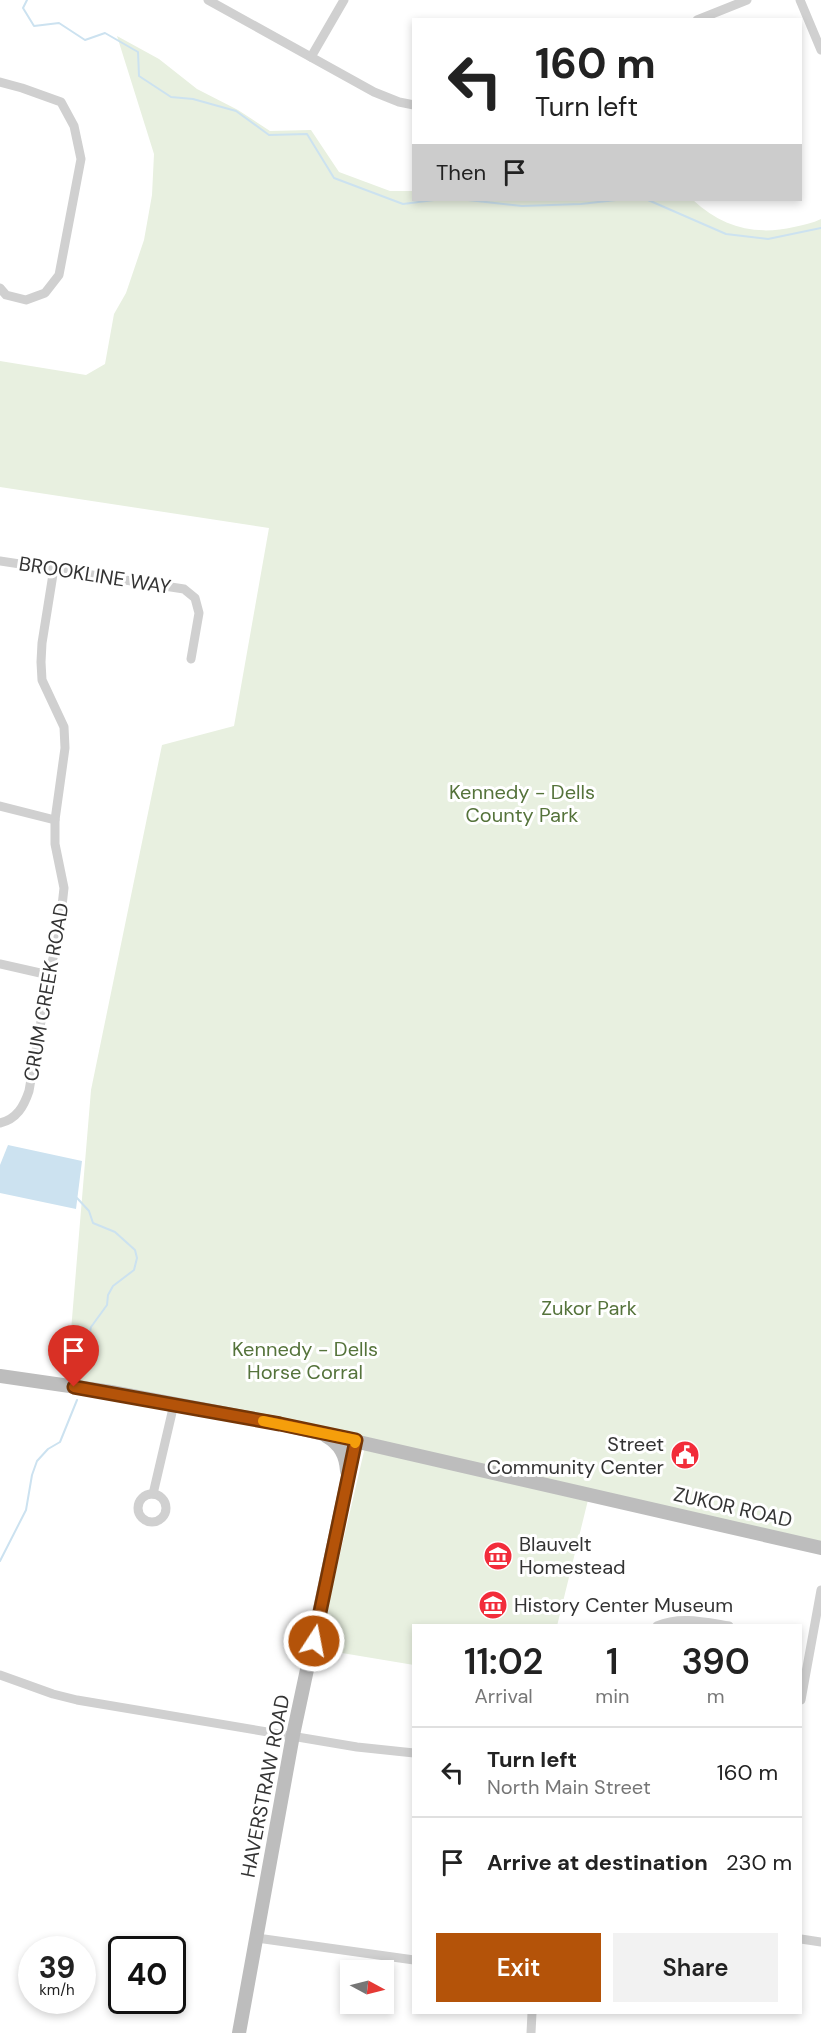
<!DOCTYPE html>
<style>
:root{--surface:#fff;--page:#f2f2f2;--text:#222;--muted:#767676;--line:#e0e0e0;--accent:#b45309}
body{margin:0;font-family:"DM Sans",sans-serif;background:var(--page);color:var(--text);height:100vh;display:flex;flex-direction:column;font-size:22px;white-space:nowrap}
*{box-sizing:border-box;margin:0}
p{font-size:20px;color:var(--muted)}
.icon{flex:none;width:33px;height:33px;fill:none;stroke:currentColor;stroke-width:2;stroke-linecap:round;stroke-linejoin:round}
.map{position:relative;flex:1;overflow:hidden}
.sheet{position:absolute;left:412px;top:1624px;width:390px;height:390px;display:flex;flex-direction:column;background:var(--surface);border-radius:0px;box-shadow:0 3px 9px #0003}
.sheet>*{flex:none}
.guide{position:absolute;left:412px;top:18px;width:390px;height:183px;border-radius:0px;box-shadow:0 3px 9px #0003;background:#fff;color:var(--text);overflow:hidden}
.needle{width:39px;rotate:97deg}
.tools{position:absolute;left:340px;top:1960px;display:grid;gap:12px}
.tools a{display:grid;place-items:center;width:54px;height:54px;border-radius:0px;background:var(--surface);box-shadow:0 3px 9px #0003;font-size:30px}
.speed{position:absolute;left:18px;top:1936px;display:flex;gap:12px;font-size:30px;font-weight:700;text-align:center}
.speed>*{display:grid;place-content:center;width:78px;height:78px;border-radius:50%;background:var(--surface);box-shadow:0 3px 9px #0003;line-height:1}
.speed small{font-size:15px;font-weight:400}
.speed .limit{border:3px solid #111;border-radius:9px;background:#fff;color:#111}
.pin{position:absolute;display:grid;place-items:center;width:51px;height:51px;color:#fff;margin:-62px -26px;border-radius:50% 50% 50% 0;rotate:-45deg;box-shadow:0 0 6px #0007}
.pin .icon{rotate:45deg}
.me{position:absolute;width:66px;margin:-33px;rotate:11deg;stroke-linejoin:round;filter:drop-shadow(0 0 4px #0008)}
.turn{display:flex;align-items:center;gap:21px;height:126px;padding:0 24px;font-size:27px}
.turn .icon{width:78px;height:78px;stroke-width:2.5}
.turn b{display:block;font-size:42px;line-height:51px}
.then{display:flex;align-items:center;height:57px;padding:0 24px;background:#0003;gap:12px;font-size:22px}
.eta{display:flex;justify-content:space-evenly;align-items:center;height:102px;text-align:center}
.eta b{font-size:36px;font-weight:600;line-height:42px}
.primary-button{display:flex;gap:12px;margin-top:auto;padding:12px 24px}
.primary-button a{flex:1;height:69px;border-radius:0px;background:var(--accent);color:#fff;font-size:24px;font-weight:600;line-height:69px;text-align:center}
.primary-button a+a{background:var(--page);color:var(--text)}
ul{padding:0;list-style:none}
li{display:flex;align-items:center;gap:18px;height:90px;padding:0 24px;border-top:2px solid var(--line)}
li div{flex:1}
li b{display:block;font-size:22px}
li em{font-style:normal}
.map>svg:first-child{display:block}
</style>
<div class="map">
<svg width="821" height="2033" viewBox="0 0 821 2033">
<rect width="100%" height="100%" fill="#fff"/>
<g fill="#e8f0e0">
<path d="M 117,36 L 159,59 L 197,89 L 238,110 L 270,131 L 311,130 L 339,172 L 390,191 L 414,191 L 414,200 L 693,200 C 722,227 755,236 794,227 C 803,225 813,223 821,219 L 821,1543 L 67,1379 L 91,1090 L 162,745 L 234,726 L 269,528 L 0,487 L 0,361 L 86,375 L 105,364 L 114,314 L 126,293 L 144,240 L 152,195 L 154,154 Z"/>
<polygon points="365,1447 589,1496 557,1626 414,1626 414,1665 318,1649"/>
</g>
<polygon fill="#cce2f0" points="8,1145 82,1161 76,1209 0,1193 0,1165"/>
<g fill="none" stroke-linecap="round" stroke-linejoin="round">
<g stroke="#cce2f0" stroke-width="2">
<polyline points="27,0 23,8 34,26 59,23 85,40 105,33 138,52 139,76 171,97 193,99 236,111 269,135 307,134 334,178 403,204 434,200"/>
<polyline points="468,200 522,206 581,204 616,200"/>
<polyline points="648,200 726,234 768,239 821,228"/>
<polyline points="77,1198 89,1211 93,1223 115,1232 135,1250 137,1258 134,1270 113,1286 108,1295 107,1305 91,1327 80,1374"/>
<polyline points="0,1561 26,1510 32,1475 37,1461 48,1449 60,1442 77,1400"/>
</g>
<g stroke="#d0d0d0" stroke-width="9">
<polyline points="208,0 374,92 399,102 414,105"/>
<polyline points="800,0 821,50"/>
<polyline points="697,20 747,0"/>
<polyline points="311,57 344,0"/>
<polyline points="0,82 22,88 61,102 74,126 81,159 59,275 45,293 26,300 6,295 0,288"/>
<polyline points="0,561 184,589 195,598 199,613 191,659"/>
<polyline points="0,806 55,820"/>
<polyline points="0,964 49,975"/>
<path d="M 0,1123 C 17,1119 24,1106 29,1091 L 49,975 L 59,933 L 64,888 L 55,844 L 55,820 L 65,748 L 64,727 L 42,680 L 41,662 L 42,643 L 54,568"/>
<circle cx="152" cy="1508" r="14"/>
<polyline points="153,1494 174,1404"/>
<path d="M 657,1626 C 680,1616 704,1622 729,1626"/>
<polyline points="0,1675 53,1694 77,1700 357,1747 414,1753"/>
<polyline points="801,1700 821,1590"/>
<polyline points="257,1938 414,1960"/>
<polyline points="801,1939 821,1942"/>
<polyline points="531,2033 532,2013"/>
</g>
<g stroke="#bdbdbd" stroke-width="14">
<polyline points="0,1376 111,1392 280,1424 821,1548"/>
<path d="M 326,1436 C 340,1444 346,1455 347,1471"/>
<polyline points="239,2033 293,1735 356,1440"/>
</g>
</g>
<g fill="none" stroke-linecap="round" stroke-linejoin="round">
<g stroke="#753606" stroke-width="15">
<polyline id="route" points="74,1387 280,1424 356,1440 314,1641"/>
</g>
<use href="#route" stroke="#b45309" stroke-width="10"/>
<polyline stroke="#f59e0b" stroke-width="10" points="263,1421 356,1440 355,1443"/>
</g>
<defs>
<g id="civic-disc" transform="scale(1.5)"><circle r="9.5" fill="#f22c3a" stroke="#fff"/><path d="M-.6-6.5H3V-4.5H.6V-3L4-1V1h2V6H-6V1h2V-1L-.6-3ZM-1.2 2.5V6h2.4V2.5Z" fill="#fff"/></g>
<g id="museum-disc" transform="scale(1.5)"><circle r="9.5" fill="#f22c3a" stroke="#fff"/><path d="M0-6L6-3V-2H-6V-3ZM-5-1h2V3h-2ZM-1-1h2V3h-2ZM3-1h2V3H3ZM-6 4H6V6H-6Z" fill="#fff"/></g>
</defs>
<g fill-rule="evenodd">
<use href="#civic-disc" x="685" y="1455"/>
<use href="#museum-disc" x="498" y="1556"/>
<use href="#museum-disc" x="493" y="1605"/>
</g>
<g text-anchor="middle" stroke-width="6" stroke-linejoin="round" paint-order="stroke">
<g font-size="20" fill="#333" stroke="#fff">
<text transform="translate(95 575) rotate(9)" y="7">BROOKLINE WAY</text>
<text transform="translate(46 992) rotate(-80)" y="7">CRUM CREEK ROAD</text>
<text transform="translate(733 1507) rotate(13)" y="7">ZUKOR ROAD</text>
<text transform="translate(265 1786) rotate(-79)" y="7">HAVERSTRAW ROAD</text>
</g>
<g font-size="20" fill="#55733b" stroke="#fff">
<text x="522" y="799">Kennedy - Dells<tspan x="522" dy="23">County Park</tspan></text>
<text x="589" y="1315">Zukor Park</text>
<text x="305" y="1356">Kennedy - Dells<tspan x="305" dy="23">Horse Corral</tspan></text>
</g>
<g font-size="20" fill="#333" stroke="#fff" text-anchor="start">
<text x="664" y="1451" text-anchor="end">Street<tspan x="664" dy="23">Community Center</tspan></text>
<text x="519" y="1551">Blauvelt<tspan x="519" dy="23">Homestead</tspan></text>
<text x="514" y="1612">History Center Museum</text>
</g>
</g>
</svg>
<div class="tools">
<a><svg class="needle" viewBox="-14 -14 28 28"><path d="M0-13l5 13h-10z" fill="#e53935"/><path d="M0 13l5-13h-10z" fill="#767676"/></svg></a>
</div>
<div class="speed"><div>39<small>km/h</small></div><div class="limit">40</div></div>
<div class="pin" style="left:74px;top:1387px;background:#d93025"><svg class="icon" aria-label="arrive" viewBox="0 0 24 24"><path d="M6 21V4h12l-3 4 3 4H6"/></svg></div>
<svg class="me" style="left:314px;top:1641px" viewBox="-20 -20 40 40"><circle r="17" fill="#b45309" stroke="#fff" stroke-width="3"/><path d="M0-11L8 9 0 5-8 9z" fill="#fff"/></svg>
<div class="guide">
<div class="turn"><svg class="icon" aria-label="left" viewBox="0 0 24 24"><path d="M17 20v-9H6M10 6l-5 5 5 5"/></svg><div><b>160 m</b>Turn left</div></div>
<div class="then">Then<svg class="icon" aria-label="arrive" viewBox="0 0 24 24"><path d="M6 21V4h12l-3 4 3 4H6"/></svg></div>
</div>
<section class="sheet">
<div class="eta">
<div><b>11:02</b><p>Arrival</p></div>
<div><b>1</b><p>min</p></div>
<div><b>390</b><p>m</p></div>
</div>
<ul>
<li><svg class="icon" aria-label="left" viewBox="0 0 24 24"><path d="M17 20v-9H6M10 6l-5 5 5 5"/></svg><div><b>Turn left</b><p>North Main Street</p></div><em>160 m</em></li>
<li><svg class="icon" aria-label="arrive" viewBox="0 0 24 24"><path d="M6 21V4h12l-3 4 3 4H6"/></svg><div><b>Arrive at destination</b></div><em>230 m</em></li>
</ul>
<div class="primary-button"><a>Exit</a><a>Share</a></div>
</section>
</div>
